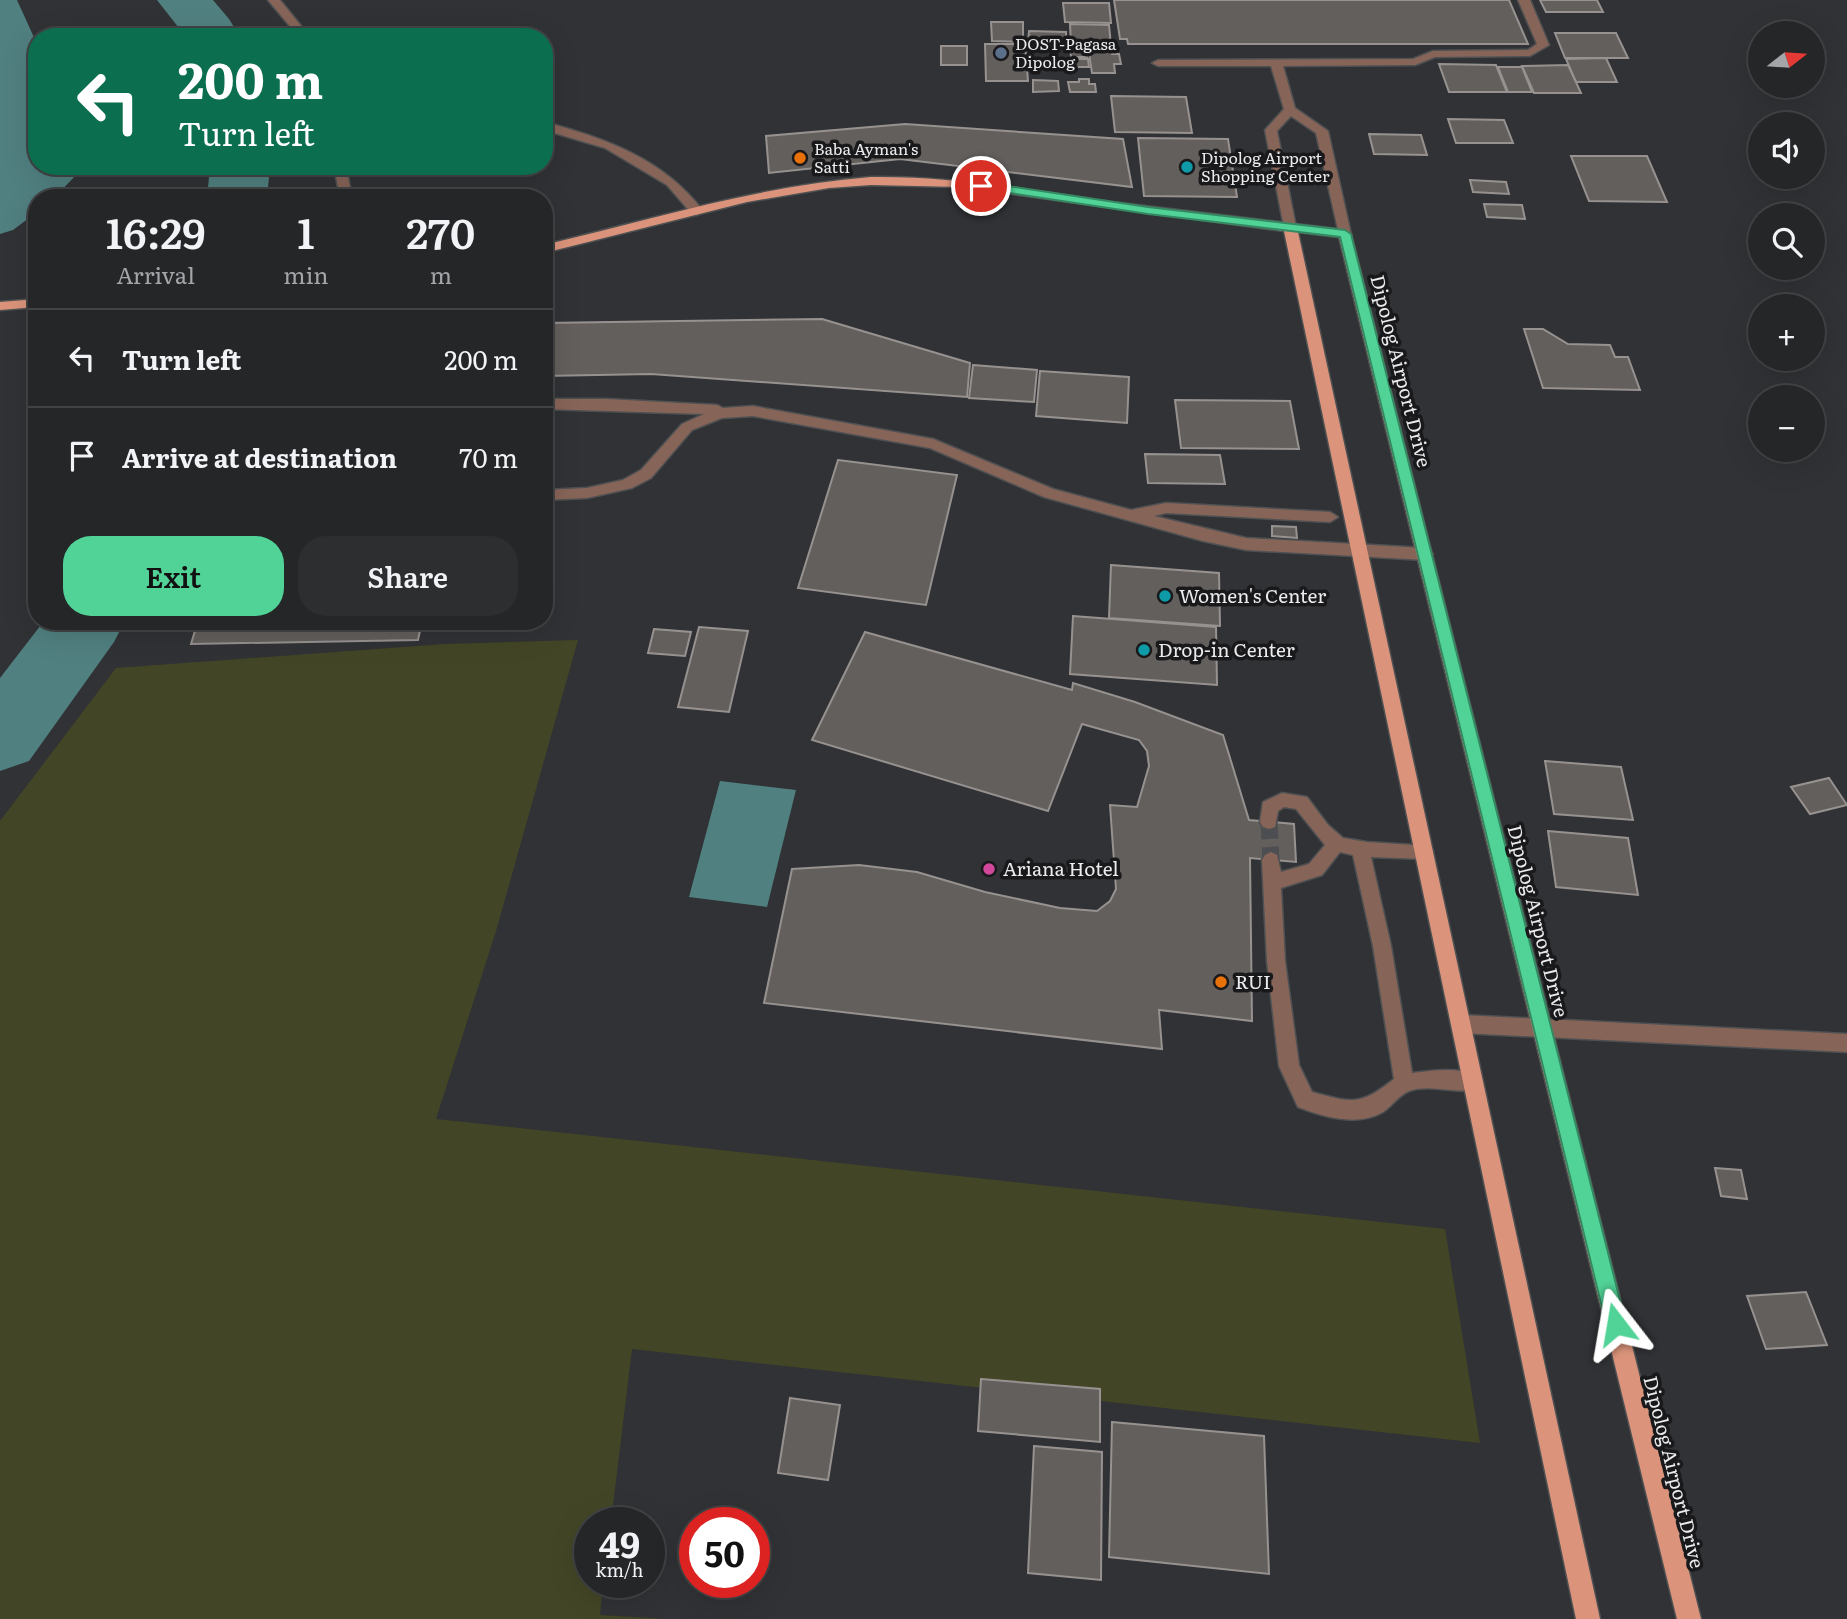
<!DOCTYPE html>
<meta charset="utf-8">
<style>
:root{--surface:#242628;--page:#2c2e30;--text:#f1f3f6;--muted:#a3a5a8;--line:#414345;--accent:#51d397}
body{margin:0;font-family:Literata,serif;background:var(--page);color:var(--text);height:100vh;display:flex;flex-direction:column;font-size:26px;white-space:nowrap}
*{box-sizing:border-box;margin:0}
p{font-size:23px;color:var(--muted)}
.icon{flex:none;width:38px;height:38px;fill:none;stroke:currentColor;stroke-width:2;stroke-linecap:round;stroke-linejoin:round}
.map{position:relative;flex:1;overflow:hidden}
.drawer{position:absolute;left:28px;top:189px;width:525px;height:441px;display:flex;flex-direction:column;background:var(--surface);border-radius:28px;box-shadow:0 7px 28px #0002,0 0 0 2px var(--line)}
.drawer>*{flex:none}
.banner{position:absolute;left:28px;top:28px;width:525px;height:147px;border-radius:28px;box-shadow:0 7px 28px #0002,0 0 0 2px var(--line);background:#0b6e4f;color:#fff;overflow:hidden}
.needle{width:46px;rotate:73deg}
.controls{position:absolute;left:1748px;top:21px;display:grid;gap:14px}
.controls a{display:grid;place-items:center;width:77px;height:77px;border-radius:50%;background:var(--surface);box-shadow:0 7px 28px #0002,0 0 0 2px var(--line);font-size:35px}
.speed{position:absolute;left:574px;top:1507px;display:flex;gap:14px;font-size:35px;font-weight:700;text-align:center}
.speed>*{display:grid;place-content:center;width:91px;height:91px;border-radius:50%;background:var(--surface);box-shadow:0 7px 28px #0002,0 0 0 2px var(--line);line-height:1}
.speed small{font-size:18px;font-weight:400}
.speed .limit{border:10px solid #d22;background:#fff;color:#111}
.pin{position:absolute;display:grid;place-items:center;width:60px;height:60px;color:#fff;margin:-30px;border:4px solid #fff;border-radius:50%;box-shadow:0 2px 7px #0007}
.me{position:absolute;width:77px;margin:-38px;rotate:346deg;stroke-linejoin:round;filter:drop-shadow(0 0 5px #0008)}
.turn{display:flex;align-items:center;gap:24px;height:147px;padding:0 35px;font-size:32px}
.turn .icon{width:91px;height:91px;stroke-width:2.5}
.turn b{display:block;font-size:49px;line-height:60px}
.eta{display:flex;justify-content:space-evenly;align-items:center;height:119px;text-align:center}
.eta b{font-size:42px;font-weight:600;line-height:49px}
.cta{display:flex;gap:14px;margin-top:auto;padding:14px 35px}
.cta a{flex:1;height:80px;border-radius:28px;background:var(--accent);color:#111;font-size:28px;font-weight:600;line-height:80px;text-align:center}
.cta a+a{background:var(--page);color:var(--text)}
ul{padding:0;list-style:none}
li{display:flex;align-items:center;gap:21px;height:98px;padding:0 35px;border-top:2px solid var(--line)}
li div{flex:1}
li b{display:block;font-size:26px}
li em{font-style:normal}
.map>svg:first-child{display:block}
</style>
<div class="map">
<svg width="1847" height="1619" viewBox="0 0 1847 1619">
<rect width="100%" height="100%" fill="#303235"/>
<polygon fill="#434626" points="578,640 496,931 436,1119 1445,1229 1480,1443 632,1349 611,1522 590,1522 590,1582 603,1582 600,1615 666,1619 0,1619 0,821 116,668 444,644"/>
<g fill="#518080">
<polygon points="0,0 17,0 37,44 37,166 77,166 79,172 54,198 37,198 37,212 13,230 0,234"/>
<polygon points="720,781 796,790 767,907 689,897"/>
</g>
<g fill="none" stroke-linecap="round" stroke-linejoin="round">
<g fill="#518080" fill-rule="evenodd">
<polygon points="157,0 213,0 229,19 240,37 186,37"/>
<polygon points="210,166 270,166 267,198 207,198"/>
<polygon points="44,621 125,621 114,642 29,761 0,771 0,678"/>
</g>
</g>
<g fill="#635f5d" stroke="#979290" stroke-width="2">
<polygon points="1114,0 1509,0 1528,44 1128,44 1127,39 1120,39"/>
<polygon points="1540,0 1597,0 1603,12 1546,12"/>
<polygon points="1063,3 1109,3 1111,23 1065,22"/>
<polygon points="991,22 1023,22 1023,42 992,41"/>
<polygon points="1070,24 1109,25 1111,45 1071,45"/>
<polygon points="1029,31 1066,32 1066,45 1028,44"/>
<polygon points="1555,33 1616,33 1628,58 1565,58"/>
<polygon points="985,44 1025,44 1028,81 986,81"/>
<rect x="941" y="46" width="26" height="19"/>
<polygon points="1070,47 1086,47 1087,57 1071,57"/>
<polygon points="1088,47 1110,47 1112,54 1119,54 1121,64 1114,64 1115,73 1092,73"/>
<polygon points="1606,58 1617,82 1576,82 1566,59"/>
<polygon points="1071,59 1088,59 1089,67 1072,67"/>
<polygon points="1439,64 1496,65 1507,92 1449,92"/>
<polygon points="1568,65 1581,93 1534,93 1522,66"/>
<polygon points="1498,67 1522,67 1532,92 1508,92"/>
<polygon points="1079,79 1089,79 1089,84 1095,84 1096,92 1070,92 1068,82 1079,82"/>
<polygon points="1033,80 1058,81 1059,91 1033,92"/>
<polygon points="1111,96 1186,97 1192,133 1115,132"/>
<polygon points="1448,119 1504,120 1513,143 1456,143"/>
<polygon points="905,124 1123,139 1132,187 900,159 769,173 766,136"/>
<polygon points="1369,134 1421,135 1427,155 1374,154"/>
<polygon points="1138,138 1228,139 1237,197 1144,196"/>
<polygon points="1571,156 1647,156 1667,202 1589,201"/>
<polygon points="1470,180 1506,182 1509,194 1473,192"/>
<polygon points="1484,204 1522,205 1525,219 1487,217"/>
<polygon points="822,319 970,363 967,397 651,374 544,376 544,323"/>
<polygon points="1524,329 1543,329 1568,344 1610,345 1615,357 1628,357 1640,390 1543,388"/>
<polygon points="973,365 1037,370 1034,402 969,398"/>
<polygon points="1040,371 1129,377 1127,423 1036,416"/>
<polygon points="1175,400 1290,401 1299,449 1181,448"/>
<polygon points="1145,454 1220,455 1225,484 1148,483"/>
<polygon points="838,460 957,475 926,605 798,588"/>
<polygon points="1272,526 1296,527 1297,538 1272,536"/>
<polygon points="1111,565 1219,573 1220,626 1109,618"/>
<polygon points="1073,616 1216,627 1217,685 1070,674"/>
<polygon points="198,621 422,621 418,640 191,644"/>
<polygon points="699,627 748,631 729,712 678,707"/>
<polygon points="654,629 691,632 685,656 648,653"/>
<polygon points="865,632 1072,690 1073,683 1135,702 1223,735 1249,820 1294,824 1296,862 1250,858 1252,1021 1159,1010 1162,1049 764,1003 792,869 859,865 917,872 985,892 1060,908 1097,911 1110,901 1116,889 1110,805 1137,807 1149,766 1147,751 1139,740 1082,724 1048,811 812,740"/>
<polygon points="1545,761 1621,767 1633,820 1554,814"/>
<polygon points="1829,778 1847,805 1810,814 1791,787"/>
<polygon points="1548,831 1628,838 1638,895 1556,887"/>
<polygon points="1715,1168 1741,1170 1747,1199 1721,1196"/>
<polygon points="1806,1292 1827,1345 1766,1349 1747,1296"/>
<polygon points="981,1379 1100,1389 1100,1442 978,1431"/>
<polygon points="790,1398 840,1405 828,1480 778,1473"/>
<polygon points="1112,1422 1264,1436 1269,1574 1109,1557"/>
<polygon points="1034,1446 1102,1452 1101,1580 1028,1573"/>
</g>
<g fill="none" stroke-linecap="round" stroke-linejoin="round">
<polyline stroke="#4c4e51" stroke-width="17" stroke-dasharray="17 8" stroke-linecap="butt" points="1269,822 1271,860"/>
<g stroke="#4e5052" stroke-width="3">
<g id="minor">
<polygon points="268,0 280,0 310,37 299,37"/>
<polygon points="1518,0 1530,0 1549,45 1530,56 1435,57 1415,65 1283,66 1295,108 1328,131 1351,234 1345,238 1339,234 1316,133 1291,116 1277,131 1296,227 1290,231 1284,227 1265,130 1284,109 1271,66 1158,66 1152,63 1158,60 1413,59 1433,51 1528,50 1537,44"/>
<path d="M 544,122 C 605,138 664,159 703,211 L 697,215 L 692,214 L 667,185 L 605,148 L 544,130 Z"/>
<polygon points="334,166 346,166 352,198 340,198"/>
<polygon points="544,399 606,399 717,405 723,408 753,406 933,439 1053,489 1131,510 1166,503 1330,512 1338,517 1330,522 1166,513 1154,516 1246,538 1425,548 1433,554 1425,560 1246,550 1203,541 1044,497 930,448 753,416 722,418 692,430 651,478 632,488 587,498 544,500 544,490 587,488 623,480 641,470 682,424 704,414 544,409"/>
<path d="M 1282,793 L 1307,797 L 1328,825 L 1343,838 L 1367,842 L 1430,846 L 1433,851 L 1430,856 L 1424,859 L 1371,857 L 1391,946 L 1412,1073 C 1435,1070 1458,1067 1480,1076 L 1483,1082 L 1480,1088 C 1460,1096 1432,1083 1409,1091 C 1399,1095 1392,1106 1383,1112 C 1357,1127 1324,1117 1298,1107 L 1279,1066 L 1267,961 L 1262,860 L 1265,855 L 1271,852 L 1277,855 L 1281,872 L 1309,864 L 1325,845 L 1296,809 L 1284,807 L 1278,811 L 1275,827 L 1269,829 L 1263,827 L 1260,822 L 1263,802 ZM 1340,852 L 1353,855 L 1373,946 L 1394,1079 C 1360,1106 1352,1103 1312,1092 L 1299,1065 L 1285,961 L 1281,888 L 1322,875 Z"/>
<polygon points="1461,1015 1847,1034 1847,1052 1461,1033 1454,1030 1451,1024 1454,1018"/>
</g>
</g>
<g stroke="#4e5052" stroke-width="3">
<g id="major">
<path d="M 871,177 C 952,176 1030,190 1111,202 C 1189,212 1267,220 1345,230 L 1351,234 L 1701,1619 L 1677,1619 L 1339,237 L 1298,232 L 1600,1619 L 1576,1619 L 1284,231 L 961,187 L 871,185 L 829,188 L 747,202 L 544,253 L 544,245 C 653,219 759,186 871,177 Z"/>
<polygon points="37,299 37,307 0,310 0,302"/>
</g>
</g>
<use href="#minor" fill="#876458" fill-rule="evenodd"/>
<use href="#major" fill="#db947b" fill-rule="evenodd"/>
</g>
<polygon fill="#51d397" stroke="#358962" stroke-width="2" points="981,182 1148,207 1345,230 1351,234 1626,1324 1623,1331 1616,1334 1609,1331 1606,1324 1340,237 1148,214 976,188 976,183"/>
<circle fill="#5c6f8a" stroke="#19191b" stroke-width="2.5" cx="1001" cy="53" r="7"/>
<g fill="#e8710a" stroke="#19191b" stroke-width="2.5">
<circle cx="800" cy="158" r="7"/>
<circle cx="1221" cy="982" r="7"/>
</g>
<g fill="#0f9aa8" stroke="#19191b" stroke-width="2.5">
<circle cx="1187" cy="167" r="7"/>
<circle cx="1165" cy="596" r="7"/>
<circle cx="1144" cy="650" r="7"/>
</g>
<circle fill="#d1479c" stroke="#19191b" stroke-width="2.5" cx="989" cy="869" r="7"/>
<g text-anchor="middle" stroke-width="7" stroke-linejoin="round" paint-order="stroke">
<g font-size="16" fill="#eaebed" stroke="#19191b" text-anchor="start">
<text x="1015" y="50">DOST-Pagasa<tspan x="1015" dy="18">Dipolog</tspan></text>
<text x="814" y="155">Baba Ayman's<tspan x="814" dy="18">Satti</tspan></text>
<text x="1201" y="164">Dipolog Airport<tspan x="1201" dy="18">Shopping Center</tspan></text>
</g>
<g font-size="19" fill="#eaebed" stroke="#19191b">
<text transform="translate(1401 371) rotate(76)" y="7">Dipolog Airport Drive</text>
<text transform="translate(1538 921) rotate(76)" y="7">Dipolog Airport Drive</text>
<text transform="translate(1674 1472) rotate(76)" y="7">Dipolog Airport Drive</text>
</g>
<g font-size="19" fill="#eaebed" stroke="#19191b" text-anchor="start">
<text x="1179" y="603">Women's Center</text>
<text x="1158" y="657">Drop-in Center</text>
<text x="1003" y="876">Ariana Hotel</text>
<text x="1235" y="989">RUI</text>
</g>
</g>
</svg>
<div class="controls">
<a><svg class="needle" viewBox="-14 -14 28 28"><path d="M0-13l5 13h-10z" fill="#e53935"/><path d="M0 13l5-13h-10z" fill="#a3a5a8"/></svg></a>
<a><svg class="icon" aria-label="sound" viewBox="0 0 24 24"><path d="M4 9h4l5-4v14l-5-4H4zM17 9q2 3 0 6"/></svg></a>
<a><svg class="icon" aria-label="search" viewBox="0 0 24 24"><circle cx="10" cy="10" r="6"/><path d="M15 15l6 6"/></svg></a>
<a>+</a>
<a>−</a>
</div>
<div class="speed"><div>49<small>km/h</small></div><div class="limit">50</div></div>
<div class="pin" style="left:981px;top:186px;background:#d93025"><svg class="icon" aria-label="arrive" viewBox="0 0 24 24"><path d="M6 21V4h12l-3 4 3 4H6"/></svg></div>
<svg class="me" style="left:1616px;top:1324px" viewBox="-20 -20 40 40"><path d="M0-17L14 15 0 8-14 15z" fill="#51d397" stroke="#fff" stroke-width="4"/></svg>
<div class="banner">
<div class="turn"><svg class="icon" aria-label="left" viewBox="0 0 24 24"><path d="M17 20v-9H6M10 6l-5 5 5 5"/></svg><div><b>200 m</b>Turn left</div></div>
</div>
<section class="drawer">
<div class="eta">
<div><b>16:29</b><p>Arrival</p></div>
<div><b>1</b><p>min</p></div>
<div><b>270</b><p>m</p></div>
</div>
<ul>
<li><svg class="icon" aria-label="left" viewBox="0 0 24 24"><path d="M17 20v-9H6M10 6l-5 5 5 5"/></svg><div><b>Turn left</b></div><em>200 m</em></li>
<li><svg class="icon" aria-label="arrive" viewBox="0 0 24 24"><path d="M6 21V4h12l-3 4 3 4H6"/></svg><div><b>Arrive at destination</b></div><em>70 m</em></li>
</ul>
<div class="cta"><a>Exit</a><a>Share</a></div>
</section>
</div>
